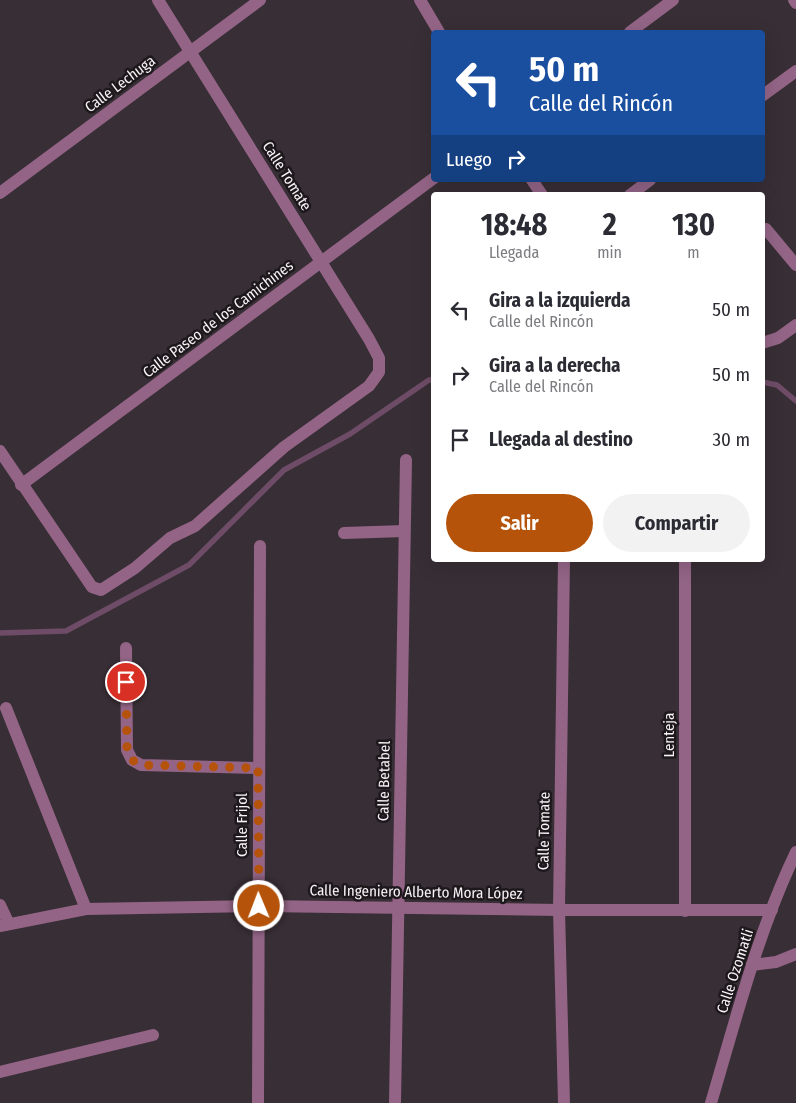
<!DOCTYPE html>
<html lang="es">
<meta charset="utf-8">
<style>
:root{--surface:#fff;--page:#f2f2f3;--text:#2b2b33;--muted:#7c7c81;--accent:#b45309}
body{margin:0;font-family:"Fira Sans Condensed",sans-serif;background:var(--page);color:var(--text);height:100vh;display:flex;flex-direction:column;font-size:19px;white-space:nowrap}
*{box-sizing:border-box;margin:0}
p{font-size:16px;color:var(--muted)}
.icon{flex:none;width:28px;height:28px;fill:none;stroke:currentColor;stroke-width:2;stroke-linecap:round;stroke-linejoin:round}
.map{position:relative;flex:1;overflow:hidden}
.drawer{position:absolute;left:431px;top:192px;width:334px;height:370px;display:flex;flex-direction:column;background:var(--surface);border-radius:5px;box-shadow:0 5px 20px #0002}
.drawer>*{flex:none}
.hud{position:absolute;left:431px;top:30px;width:334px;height:152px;border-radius:5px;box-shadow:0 5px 20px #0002;background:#1a4fa0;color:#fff;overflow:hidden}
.pin{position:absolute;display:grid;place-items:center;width:42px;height:42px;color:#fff;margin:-21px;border:2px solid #fff;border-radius:50%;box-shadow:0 1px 5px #0007}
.me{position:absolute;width:55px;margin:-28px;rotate:359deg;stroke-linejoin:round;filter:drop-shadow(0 0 4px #0008)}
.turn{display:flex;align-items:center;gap:18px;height:105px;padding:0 15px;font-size:22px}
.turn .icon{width:65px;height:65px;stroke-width:2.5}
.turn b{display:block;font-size:35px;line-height:42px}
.then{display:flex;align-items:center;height:48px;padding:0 15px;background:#0003;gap:10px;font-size:19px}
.eta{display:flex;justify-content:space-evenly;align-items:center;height:85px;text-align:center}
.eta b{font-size:30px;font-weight:700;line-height:35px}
.button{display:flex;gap:10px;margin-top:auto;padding:10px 15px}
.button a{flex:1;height:58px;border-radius:30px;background:var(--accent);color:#fff;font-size:20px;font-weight:700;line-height:58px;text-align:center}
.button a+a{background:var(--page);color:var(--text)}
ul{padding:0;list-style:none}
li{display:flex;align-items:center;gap:15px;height:65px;padding:0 15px}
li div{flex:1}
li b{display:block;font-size:19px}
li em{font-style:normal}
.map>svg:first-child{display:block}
</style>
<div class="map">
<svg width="796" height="1103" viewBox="0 0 796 1103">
<rect width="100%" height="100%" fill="#382e35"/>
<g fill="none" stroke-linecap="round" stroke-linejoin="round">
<g stroke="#6e4c67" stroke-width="5.5">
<polyline points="762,382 777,385 796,401"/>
<polyline points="0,633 66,631 189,565 284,470 350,434 429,380 434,380"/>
</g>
<g stroke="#936486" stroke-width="12">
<polyline points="420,0 439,32"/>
<polyline points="794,0 796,3"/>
<polyline points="630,32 673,0"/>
<polyline points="762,96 796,71"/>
<polyline points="532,180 542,195"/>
<polyline points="0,193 260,0"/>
<polyline points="630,195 650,180"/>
<polyline points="766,229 796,265"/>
<polyline points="762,343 778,338 796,325"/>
<polyline points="0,451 92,587 101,590 135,568 170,538 195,526 284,447 369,386 379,372 379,358 369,339 158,0"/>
<polyline points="21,485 434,178"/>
<polyline points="344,533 404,531"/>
<polyline points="564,560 559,910 564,1103"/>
<polyline points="126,648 127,750 132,760 141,765 258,768"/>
<polyline points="6,708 86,909"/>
<polyline points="0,905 9,924"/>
<polyline points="685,911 685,560"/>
<polyline points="0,926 86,909 259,906 559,910 772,910"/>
<polyline points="752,965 776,962 796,954"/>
<polyline points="0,1072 153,1035"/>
<polyline points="258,1103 260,546"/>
<polyline points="395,1103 406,460"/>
<path d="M 711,1103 C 736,1019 758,931 796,852"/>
</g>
</g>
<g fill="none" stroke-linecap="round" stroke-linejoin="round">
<polyline stroke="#b45309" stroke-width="9" stroke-dasharray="0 16.2" points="126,682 127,750 132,760 141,765 258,768 259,906"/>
</g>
<g text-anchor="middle" stroke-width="5" stroke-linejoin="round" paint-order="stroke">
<g font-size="15" fill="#f9f2f7" stroke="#1d181b">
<text transform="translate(120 84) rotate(-37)" y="5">Calle Lechuga</text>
<text transform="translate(287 176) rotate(58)" y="5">Calle Tomate</text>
<text transform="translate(218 319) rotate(-37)" y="5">Calle Paseo de los Camichines</text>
<text transform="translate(669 735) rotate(-90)" y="5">Lenteja</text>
<text transform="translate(384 781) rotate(-89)" y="5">Calle Betabel</text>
<text transform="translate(242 825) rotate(-90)" y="5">Calle Frijol</text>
<text transform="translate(544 831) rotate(-89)" y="5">Calle Tomate</text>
<text transform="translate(416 892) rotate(1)" y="5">Calle Ingeniero Alberto Mora López</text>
<text transform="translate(735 971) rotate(-72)" y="5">Calle Ozomatli</text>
</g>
</g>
</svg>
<div class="pin" style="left:126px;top:682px;background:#d93025"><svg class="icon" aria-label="arrive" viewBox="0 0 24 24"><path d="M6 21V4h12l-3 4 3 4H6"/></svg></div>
<svg class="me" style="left:259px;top:906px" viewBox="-20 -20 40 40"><circle r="17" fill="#b45309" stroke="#fff" stroke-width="3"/><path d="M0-11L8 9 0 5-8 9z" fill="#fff"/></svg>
<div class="hud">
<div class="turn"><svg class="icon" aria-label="left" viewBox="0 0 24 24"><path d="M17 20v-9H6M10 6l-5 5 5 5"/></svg><div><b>50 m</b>Calle del Rincón</div></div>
<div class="then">Luego<svg class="icon" aria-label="right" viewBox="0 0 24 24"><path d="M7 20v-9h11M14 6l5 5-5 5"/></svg></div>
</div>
<section class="drawer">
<div class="eta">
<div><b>18:48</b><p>Llegada</p></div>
<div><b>2</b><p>min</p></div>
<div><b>130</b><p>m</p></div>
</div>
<ul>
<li><svg class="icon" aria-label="left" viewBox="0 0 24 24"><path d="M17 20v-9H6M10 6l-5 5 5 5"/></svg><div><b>Gira a la izquierda</b><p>Calle del Rincón</p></div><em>50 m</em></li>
<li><svg class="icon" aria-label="right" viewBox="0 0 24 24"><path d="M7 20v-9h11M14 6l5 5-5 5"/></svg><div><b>Gira a la derecha</b><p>Calle del Rincón</p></div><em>50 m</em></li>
<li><svg class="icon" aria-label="arrive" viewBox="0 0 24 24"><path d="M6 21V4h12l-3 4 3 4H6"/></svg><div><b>Llegada al destino</b></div><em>30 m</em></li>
</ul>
<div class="button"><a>Salir</a><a>Compartir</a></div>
</section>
</div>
